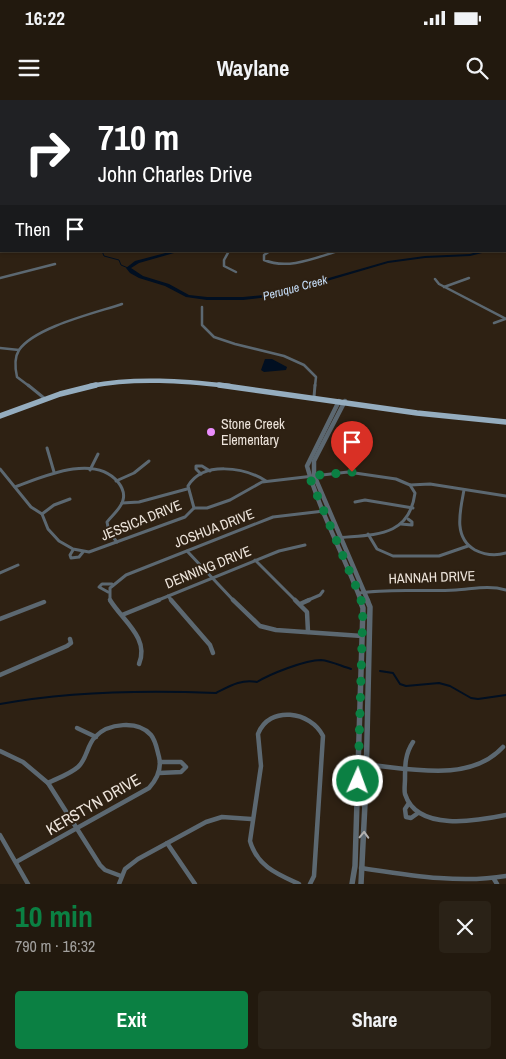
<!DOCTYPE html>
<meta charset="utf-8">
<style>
:root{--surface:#22190e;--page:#2a2217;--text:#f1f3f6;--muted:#a2a09e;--line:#3f382e;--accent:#0b8043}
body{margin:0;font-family:"Archivo Narrow",sans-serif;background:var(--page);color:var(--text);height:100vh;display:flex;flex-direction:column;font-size:19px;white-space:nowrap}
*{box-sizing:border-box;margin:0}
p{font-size:16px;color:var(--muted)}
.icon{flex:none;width:28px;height:28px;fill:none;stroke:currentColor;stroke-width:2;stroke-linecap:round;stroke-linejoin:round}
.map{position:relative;height:784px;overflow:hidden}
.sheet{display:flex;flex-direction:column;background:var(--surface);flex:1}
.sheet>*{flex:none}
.hud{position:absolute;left:0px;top:0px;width:506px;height:152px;box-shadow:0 1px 4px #0004,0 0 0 1px var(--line);background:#202124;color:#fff;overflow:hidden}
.pin{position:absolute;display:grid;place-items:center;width:42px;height:42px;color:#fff;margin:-51px -21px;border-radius:50% 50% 50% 0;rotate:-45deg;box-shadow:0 0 5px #0007}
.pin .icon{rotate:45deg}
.me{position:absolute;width:55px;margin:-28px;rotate:2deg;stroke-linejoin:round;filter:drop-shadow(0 0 4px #0008)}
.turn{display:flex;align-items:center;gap:18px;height:105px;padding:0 15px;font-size:22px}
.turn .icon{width:65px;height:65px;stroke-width:2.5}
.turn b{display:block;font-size:35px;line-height:42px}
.then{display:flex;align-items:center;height:48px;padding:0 15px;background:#0003;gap:10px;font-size:19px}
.round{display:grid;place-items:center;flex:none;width:52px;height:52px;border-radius:5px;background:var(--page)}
.head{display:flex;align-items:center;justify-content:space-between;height:85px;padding:0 15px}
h1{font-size:30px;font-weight:700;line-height:38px;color:var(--accent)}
.button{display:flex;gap:10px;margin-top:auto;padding:10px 15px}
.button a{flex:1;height:58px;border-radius:5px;background:var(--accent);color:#fff;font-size:20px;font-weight:700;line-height:58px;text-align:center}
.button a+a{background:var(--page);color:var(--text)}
.status{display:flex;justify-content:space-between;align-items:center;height:35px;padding:0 25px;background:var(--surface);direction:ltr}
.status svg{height:14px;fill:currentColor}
header{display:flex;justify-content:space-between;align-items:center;height:65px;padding:0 15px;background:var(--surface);font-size:22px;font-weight:700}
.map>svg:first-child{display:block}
</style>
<div class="status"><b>16:22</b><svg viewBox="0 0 49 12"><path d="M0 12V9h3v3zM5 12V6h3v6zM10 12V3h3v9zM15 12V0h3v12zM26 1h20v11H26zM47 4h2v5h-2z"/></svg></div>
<header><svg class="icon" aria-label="menu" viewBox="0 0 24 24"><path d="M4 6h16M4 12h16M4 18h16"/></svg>Waylane<svg class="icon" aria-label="search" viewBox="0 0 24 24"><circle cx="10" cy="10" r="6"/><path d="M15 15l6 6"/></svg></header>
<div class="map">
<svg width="506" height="784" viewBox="0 0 506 784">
<rect width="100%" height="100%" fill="#2e2113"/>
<polygon fill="#010f21" points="265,259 272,259 287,267 286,270 264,272 261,270"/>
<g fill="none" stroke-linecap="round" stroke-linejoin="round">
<polyline stroke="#010f21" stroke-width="1" points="102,151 104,156 119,160 121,165 128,168"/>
<g stroke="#010f21" stroke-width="2">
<polyline points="380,571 393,573 400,584 406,586 439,583 450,586 471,598 478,599 506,595"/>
<path d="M 0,604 C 71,591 144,590 216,593 C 230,586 241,579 257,582 C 270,574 305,560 321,560 C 331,561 341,566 351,569"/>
</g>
<g fill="#010f21" fill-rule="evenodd">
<rect x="0" y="2" width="1" height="3"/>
<rect x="505" y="142" width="1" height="2"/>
<polygon points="173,151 181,151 139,163 131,168 143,176 169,184 189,195 207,197 243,197 273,194 388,161 425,156 470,154 480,151 490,151 470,156 425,158 388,163 276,196 243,200 207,200 186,197 165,186 139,178 130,173 126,168 135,161"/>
</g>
<polyline stroke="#5c6871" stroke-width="2" points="419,0 422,1"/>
<g stroke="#5c6871" stroke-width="2.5">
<polyline points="229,151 224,160 224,166 236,172"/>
<path d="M 270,151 L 264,155 L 264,160 C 288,170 315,158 338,151"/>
<polyline points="0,178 55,164"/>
<polyline points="435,179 439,184 506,219"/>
<polyline points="444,187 469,178"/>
<polyline points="202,207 202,225 214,237 235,244 284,256 304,265 316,277 315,286"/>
<polyline points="494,223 505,219"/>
<polyline points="0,248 19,250"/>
<path d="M 29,286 L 17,277 C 15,268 14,258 19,250 C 35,227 95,213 122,204"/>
</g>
<g stroke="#5c6871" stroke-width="3">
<polyline points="28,285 44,298"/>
<polyline points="314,297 315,285"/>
<polyline points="47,348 54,372"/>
<polyline points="0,369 31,407 42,414"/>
<polyline points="90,370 98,354"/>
<polyline points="201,374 196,369 196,366 202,366 210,371"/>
<polyline points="116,381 134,373 149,361"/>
<polyline points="410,385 430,384 506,396"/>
<path d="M 15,387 C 42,377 94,353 118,382 C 122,387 125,393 123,400 C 121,409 112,415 107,422 L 109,432 L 117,442"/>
<path d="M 464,390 C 460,411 453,438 475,450 C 485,455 496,456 506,453"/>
<path d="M 70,399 L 54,405 L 42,414 L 48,429 L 59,441 L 73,449 L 89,452 L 185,417 L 194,408 L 188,386 C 203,361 244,367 266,381"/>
<polyline points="355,402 365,400 413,408"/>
<polyline points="122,403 139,402 187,389"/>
<path d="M 194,408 L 207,408 L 230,400 L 262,382 L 348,372 L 396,379 L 410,385 L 415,393 C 409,439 372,434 335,438"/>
<polyline points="401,424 412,425 412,422 408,419"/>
<polyline points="368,434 377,449 393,456 439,456 468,446"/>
<polyline points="73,450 70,455 71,458 79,457 83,452"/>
<polyline points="187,451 234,501"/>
<polyline points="255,460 296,501"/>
<polyline points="0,473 18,465"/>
<polyline points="108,492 99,487 102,484 112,484"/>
<path d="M 359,493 C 391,488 423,492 456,490 C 473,489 489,485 506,490"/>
<polyline points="168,496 172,501"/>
<polyline points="110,501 110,488 126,475 273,417 324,411"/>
<polyline points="156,501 279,451 305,445"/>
<polyline points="306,501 320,495 323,491"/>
</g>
<g stroke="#5c6871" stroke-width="4.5">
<path d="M 110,500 C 122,520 150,538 139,564"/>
<polyline points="171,500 210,545 213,553"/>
<polyline points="233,500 260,526 276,530 362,536"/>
<polyline points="295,500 307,512 308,532"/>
<polyline points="300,504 309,500"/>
<polyline points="122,515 159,500"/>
<polyline points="0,519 44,502"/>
<polyline points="0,575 67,546 71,543 70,539"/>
<polyline points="77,628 96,637"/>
<path d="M 413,642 C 405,654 405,665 405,679 C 405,684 404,690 405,694 C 417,732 477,721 506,715"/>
<polyline points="0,651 23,662 48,683 100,765 105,770 121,776"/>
<path d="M 359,664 C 405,667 468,685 503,647"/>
<polyline points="159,673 181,672 186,667 181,662 160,662"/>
<polyline points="409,703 405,709 406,717 411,718 418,713"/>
<polyline points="0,735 28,784"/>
<polyline points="167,743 195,784"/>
<path d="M 16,762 L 149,688 C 157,679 162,669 159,657 C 157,650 156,641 151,635 C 138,620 108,623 95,637 C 87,645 87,659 78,667 C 70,674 58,678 48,683"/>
<path d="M 361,768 C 408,775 459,784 506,776"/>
<polyline points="494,779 497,784"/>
<polyline points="119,784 125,769 138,759 206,722 222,717 251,719"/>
<path d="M 299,784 C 277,774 257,766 250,741 L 261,666 L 258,634 C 269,605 311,611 323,636 L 314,776 L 310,784"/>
</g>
<g stroke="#5c6871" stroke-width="4.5">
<path d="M 339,301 L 307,366 C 320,413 344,455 361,501"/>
<polyline points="345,301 314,361 314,375 368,501"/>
</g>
<g stroke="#5c6871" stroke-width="5.5">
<polyline points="352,784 355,766 363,508 360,500"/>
<polyline points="361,784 366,683 370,507 367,500"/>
</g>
<path stroke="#95adbf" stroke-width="4.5" d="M 90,286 C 136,277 183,281 230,286"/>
<g stroke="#95adbf" stroke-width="5.5">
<polyline points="219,285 417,313 506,322"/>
<polyline points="0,316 60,294 96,285"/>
</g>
</g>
<defs><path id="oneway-chevron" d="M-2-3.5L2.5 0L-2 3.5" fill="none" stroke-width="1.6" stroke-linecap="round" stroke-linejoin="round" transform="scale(1.25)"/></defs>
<use stroke="#b3b2b1" href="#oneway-chevron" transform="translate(364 735) rotate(-88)"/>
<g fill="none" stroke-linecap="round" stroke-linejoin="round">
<polyline stroke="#0b8043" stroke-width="9" stroke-dasharray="0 16.2" points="352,372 309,376 360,496 363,508 358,681"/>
</g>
<circle fill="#eb8dfc" stroke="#2e2113" stroke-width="2" cx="211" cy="332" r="5"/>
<g text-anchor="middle" stroke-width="4" stroke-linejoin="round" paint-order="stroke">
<g font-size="12" font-style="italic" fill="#c7dffa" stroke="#2e2113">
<text transform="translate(295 188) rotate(-15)" y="4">Peruque Creek</text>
</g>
<g font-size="14" fill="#ede4db" stroke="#2e2113" text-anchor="start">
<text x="221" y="329">Stone Creek<tspan x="221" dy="16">Elementary</tspan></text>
</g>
<g font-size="14" fill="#ede4db" stroke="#2e2113">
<text transform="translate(141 420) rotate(-22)" y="5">JESSICA DRIVE</text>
<text transform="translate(214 428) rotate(-21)" y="5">JOSHUA DRIVE</text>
<text transform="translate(208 467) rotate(-22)" y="5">DENNING DRIVE</text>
<text transform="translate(432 477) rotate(-2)" y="5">HANNAH DRIVE</text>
</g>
<g font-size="16" fill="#ede4db" stroke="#2e2113">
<text transform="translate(93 704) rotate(-30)" y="6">KERSTYN DRIVE</text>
</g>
</g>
</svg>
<div class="pin" style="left:352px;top:372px;background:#d93025"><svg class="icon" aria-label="arrive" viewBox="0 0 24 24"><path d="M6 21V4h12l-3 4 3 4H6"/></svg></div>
<svg class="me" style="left:358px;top:681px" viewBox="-20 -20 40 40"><circle r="17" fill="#0b8043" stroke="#fff" stroke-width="3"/><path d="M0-11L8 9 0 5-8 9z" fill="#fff"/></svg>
<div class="hud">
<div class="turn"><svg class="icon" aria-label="right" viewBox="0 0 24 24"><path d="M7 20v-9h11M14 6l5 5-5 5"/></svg><div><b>710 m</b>John Charles Drive</div></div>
<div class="then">Then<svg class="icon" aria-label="arrive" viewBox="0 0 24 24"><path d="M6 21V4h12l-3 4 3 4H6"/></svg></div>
</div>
</div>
<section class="sheet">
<div class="head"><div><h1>10 min</h1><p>790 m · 16:32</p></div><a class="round"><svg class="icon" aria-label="close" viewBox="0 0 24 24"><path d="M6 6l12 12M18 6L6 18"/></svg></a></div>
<div class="button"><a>Exit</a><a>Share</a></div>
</section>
